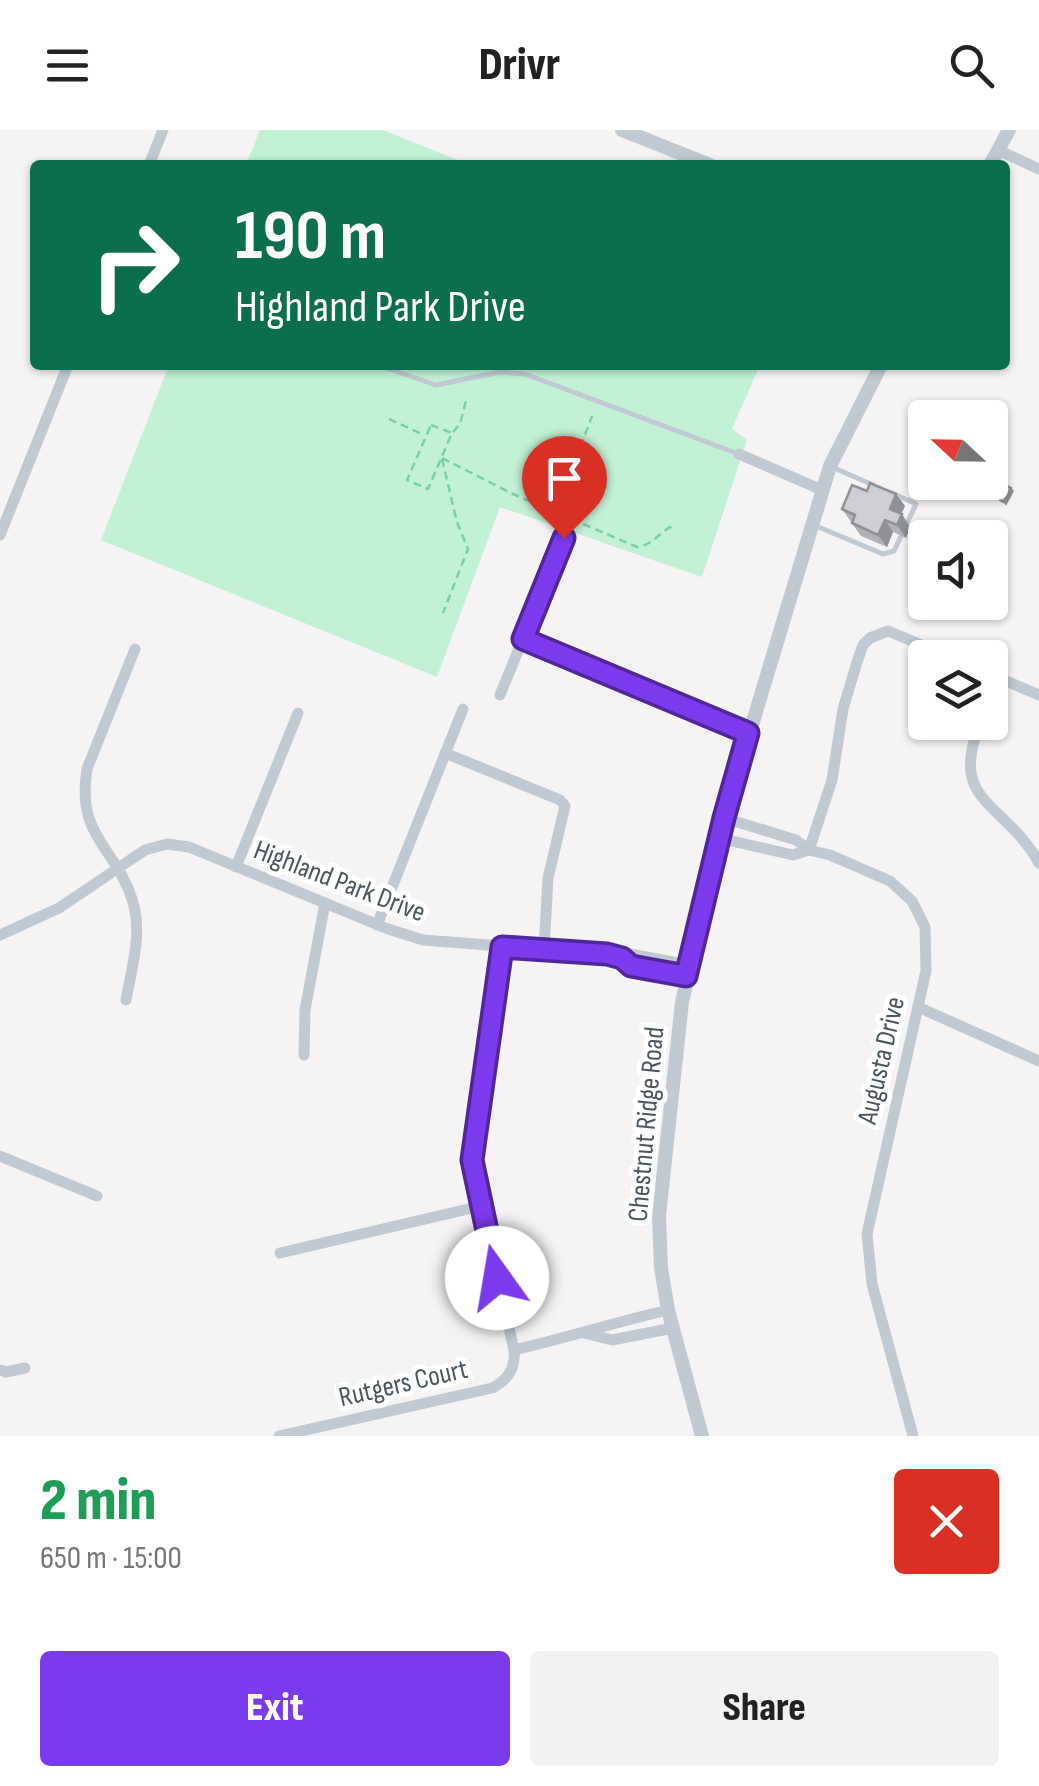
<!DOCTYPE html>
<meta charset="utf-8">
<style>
:root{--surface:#fff;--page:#f2f2f2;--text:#222;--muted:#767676;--accent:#7c3aed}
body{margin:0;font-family:"Sofia Sans Condensed",sans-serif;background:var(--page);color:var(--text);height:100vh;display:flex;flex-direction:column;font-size:38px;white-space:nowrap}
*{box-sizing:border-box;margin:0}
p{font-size:32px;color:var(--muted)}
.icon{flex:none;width:55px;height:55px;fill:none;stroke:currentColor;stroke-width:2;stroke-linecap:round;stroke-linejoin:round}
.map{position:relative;height:1306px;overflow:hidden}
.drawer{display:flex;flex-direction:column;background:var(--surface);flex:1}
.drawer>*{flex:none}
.banner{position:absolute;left:30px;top:30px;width:980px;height:210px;border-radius:10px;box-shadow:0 2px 8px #0004;background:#0b6e4f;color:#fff;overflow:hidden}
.needle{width:65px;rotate:292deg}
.controls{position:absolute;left:908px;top:270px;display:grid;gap:20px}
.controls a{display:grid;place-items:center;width:100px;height:100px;border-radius:10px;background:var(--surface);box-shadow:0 2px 8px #0004;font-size:50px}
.pin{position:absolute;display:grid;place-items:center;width:85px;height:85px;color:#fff;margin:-102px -42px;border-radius:50% 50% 50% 0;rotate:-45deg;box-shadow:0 0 10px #0007}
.pin .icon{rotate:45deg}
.me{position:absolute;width:110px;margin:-55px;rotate:347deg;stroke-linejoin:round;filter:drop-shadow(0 0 8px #0008)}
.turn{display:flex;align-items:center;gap:35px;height:210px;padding:0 40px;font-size:45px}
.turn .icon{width:130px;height:130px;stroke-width:2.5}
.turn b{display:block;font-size:70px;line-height:85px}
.round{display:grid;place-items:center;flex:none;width:105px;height:105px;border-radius:10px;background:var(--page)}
.headline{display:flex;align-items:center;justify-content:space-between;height:170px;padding:0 40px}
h1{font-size:60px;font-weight:800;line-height:75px;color:#1e9e55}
.primary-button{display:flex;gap:20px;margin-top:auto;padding:20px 40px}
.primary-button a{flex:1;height:115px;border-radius:10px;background:var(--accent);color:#fff;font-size:40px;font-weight:800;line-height:115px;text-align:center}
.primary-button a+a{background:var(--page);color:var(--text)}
header{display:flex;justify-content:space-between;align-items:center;height:130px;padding:0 40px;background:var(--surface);font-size:45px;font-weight:800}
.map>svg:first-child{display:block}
</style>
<header><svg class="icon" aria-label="menu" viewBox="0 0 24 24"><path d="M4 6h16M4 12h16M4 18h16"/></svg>Drivr<svg class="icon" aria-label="search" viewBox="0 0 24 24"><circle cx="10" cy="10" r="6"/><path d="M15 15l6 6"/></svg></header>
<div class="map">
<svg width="1039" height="1306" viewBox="0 0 1039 1306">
<rect width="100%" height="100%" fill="#f5f3f3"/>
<g fill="#c3f1d5">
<polygon points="260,0 383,0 470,35 246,35"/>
<polygon points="169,235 760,235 732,299 747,310 702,447 500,377 437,547 101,410"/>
</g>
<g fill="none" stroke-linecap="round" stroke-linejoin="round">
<g stroke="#7ad0a6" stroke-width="2.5" stroke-dasharray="8 5" stroke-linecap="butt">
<polyline points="389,289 424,305"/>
<polygon points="431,295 452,303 428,359 407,350"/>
<polyline points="453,302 460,294 467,267"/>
<path d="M 442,328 L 513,364 L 637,417 C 653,416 661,399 676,395"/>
<polyline points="442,329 457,392 468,419 443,483"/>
<polyline points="560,399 551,382 571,342 592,286"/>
</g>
<g stroke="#c1cad2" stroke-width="5">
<polyline points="377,235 436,255 500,242 525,244 736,323"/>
<polyline points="832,337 873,355"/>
<polyline points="892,363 916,374 906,395"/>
<polyline points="816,396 883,424 894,421 901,406"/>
</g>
<g stroke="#c1cad2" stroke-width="11">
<polyline points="998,20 1039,39"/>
<polyline points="149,35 163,0"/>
<polyline points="739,324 822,360"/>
<polyline points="0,405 68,235"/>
<polyline points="523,509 748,603"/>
<polyline points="990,544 1039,565"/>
<polyline points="500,565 564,408"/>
<polyline points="990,573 1001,548"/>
<path d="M 981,592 C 946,673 1005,671 1039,733"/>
<polyline points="445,623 560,670 565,676 548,748 544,820"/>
<polyline points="724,688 796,710 809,720 830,725 890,751 912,771 925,797 926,841 867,1104 872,1154 913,1306"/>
<polyline points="719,708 793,725 809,720"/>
<polyline points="809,720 832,650 843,579 857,532 863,515 870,508 888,501 953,528"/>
<polyline points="236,737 298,583"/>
<polyline points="377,795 463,579"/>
<polyline points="0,805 59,778 145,720 167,714 189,717 388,799 423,810 607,824 621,828 631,835 687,846"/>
<polyline points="621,828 630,824 689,835"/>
<path d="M 126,870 C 132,836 143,802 132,769 C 115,716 76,707 87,639 L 135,519"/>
<polyline points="918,877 1039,931"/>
<polyline points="304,925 305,880 325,773"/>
<polyline points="0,1026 97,1066"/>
<polyline points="280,1123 481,1076"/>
<polyline points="584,1203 612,1210 673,1198"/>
<path d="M 514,1220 C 566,1208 616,1192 668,1180"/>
<polyline points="0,1240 6,1242 25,1238"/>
<path d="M 279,1306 L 492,1258 C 508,1250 516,1238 514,1220 L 472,1031 L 502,817"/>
</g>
<g stroke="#c1cad2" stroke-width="14">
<polyline points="622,0 710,35"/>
<polyline points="990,35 1009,0"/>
<polyline points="702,1306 668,1180 661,1138 659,1086 682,872 724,688 830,336 881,235"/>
</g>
</g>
<polygon fill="#b0b2b7" points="867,361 896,364 905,376 901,384 910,397 906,408 893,402 887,417 861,406 842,379"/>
<g fill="#909195">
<polygon points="1011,358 1014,361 1006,376 1004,372"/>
<polygon points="896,364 905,376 898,391 890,379"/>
<polygon points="902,384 910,397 906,408 897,395"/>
<polygon points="885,390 893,402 887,417 878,405"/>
</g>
<g fill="#cdcfd5" stroke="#909195" stroke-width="2.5">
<polygon points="870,353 896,364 890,379 902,384 897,395 885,390 878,405 852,393 855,385 842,379 852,355 867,361"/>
<polygon points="1007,356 1011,358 1004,372 1000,370"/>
</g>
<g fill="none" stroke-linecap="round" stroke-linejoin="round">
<g stroke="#51269a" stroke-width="25">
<polyline id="route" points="497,1148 472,1030 502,817 607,824 622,828 631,836 686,846 724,688 748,603 523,509 564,408"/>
</g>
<use href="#route" stroke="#7c3aed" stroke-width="18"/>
</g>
<g text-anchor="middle" stroke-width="10" stroke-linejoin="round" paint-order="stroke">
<g font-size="28" fill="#4a5661" stroke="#fff">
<text transform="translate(340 750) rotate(21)" y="10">Highland Park Drive</text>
<text transform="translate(880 930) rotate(-77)" y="10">Augusta Drive</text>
<text transform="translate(645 994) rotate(-85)" y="10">Chestnut Ridge Road</text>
<text transform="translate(403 1252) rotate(-13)" y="10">Rutgers Court</text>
</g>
</g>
</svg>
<div class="controls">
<a><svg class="needle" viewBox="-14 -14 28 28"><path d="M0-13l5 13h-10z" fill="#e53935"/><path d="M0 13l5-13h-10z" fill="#767676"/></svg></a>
<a><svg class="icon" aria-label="sound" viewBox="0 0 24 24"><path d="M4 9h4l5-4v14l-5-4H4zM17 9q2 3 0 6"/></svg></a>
<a><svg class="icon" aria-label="layers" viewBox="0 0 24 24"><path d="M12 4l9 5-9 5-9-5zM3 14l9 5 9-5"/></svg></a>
</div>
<div class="pin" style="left:564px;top:408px;background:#d93025"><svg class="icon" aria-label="arrive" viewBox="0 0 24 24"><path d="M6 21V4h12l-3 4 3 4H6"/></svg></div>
<svg class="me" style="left:497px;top:1148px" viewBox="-20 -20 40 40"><circle r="19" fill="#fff"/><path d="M0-13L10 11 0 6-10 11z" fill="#7c3aed"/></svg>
<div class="banner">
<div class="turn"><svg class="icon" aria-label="right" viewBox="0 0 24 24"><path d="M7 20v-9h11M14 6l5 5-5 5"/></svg><div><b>190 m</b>Highland Park Drive</div></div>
</div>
</div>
<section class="drawer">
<div class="headline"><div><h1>2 min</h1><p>650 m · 15:00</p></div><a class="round" style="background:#d93025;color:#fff"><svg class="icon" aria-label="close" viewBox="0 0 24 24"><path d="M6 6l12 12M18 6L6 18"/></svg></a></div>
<div class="primary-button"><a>Exit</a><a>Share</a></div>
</section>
